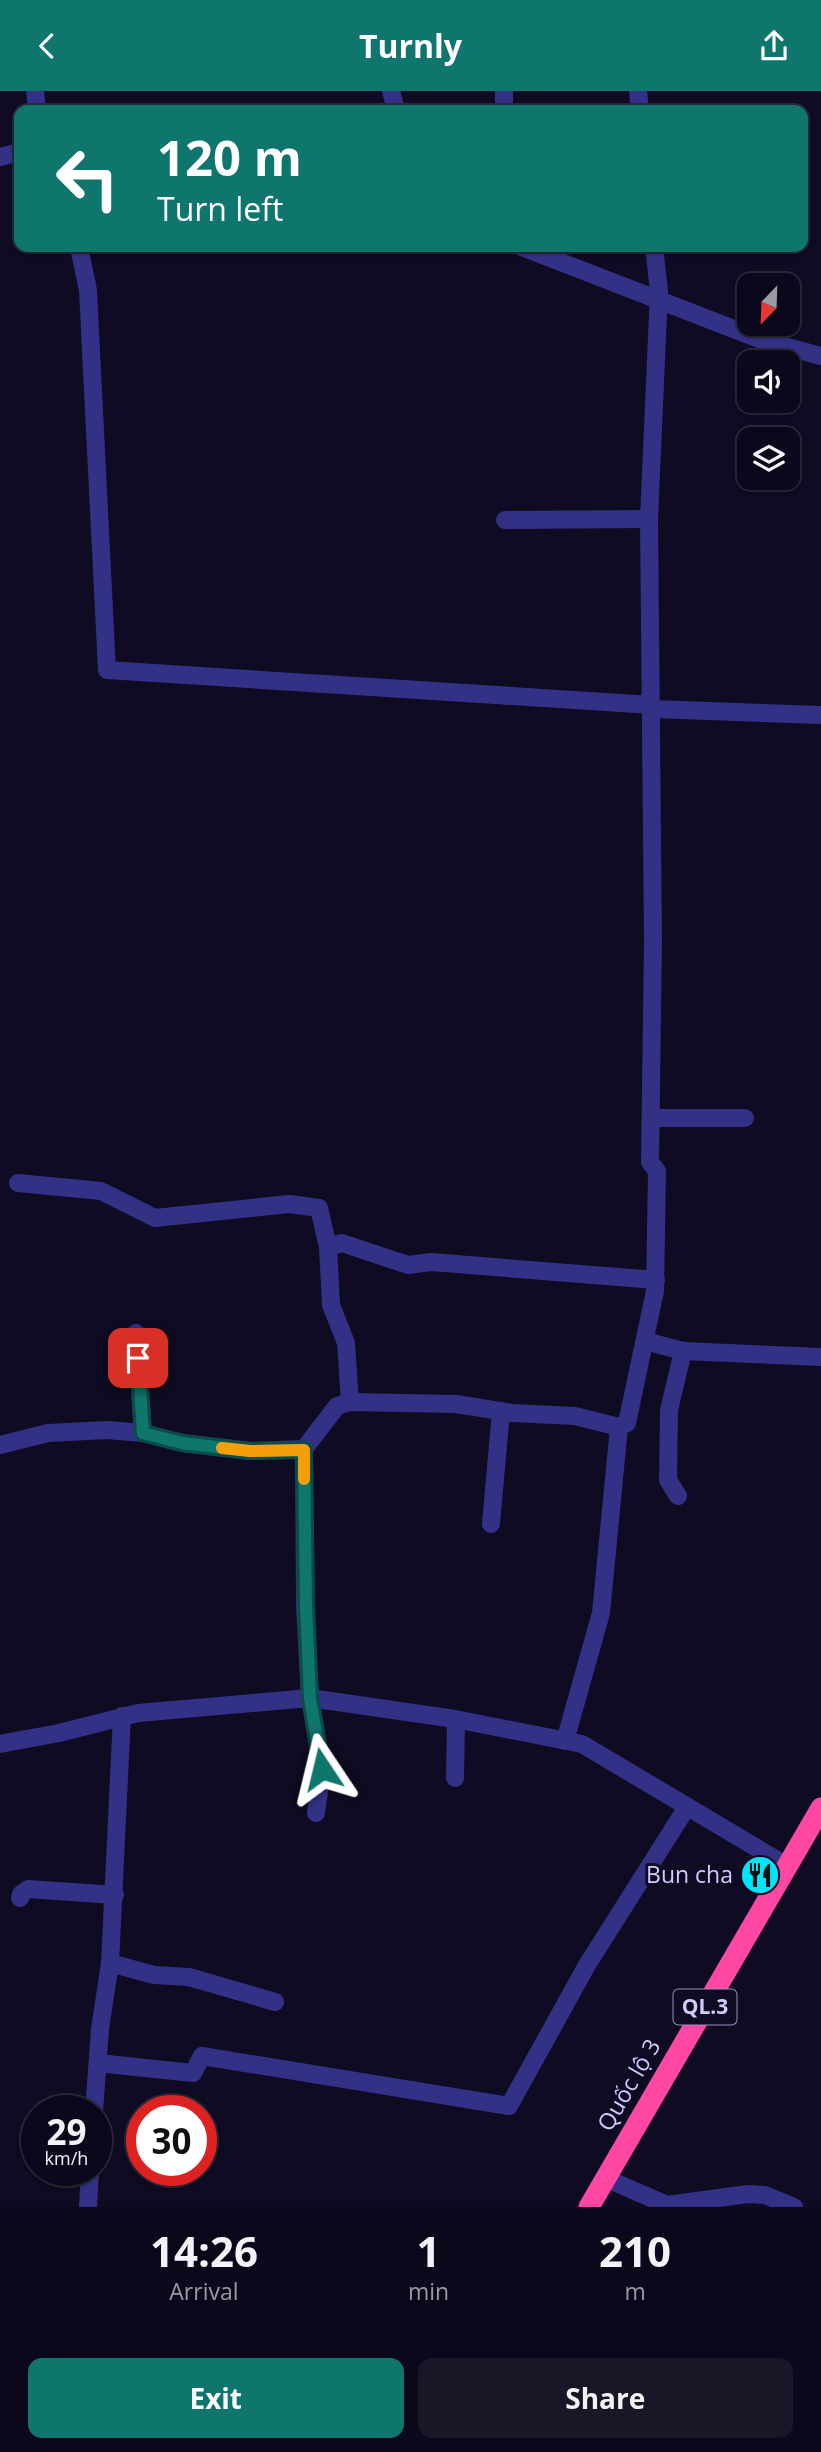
<!DOCTYPE html>
<meta charset="utf-8">
<style>
:root{--surface:#0a081a;--page:#181627;--text:#f1f3f6;--muted:#999aa2;--line:#2a2939;--accent:#0f766e}
body{margin:0;font-family:"Open Sans",sans-serif;background:var(--page);color:var(--text);height:100vh;display:flex;flex-direction:column;font-size:26px;white-space:nowrap}
*{box-sizing:border-box;margin:0}
p{font-size:23px;color:var(--muted)}
.icon{flex:none;width:38px;height:38px;fill:none;stroke:currentColor;stroke-width:2;stroke-linecap:round;stroke-linejoin:round}
.map{position:relative;height:2116px;overflow:hidden}
.sheet{display:flex;flex-direction:column;background:var(--surface);flex:1}
.sheet>*{flex:none}
.banner{position:absolute;left:14px;top:14px;width:794px;height:147px;border-radius:14px;box-shadow:0 2px 5px #0004,0 0 0 2px var(--line);background:#0f766e;color:#fff;overflow:hidden}
.needle{width:46px;rotate:203deg}
.buttons{position:absolute;left:737px;top:182px;display:grid;gap:14px}
.buttons a{display:grid;place-items:center;width:63px;height:63px;border-radius:14px;background:var(--surface);box-shadow:0 2px 5px #0004,0 0 0 2px var(--line);font-size:35px}
.speed{position:absolute;left:21px;top:2004px;display:flex;gap:14px;font-size:35px;font-weight:700;text-align:center}
.speed>*{display:grid;place-content:center;width:91px;height:91px;border-radius:50%;background:var(--surface);box-shadow:0 2px 5px #0004,0 0 0 2px var(--line);line-height:1}
.speed small{font-size:18px;font-weight:400}
.speed .limit{border:10px solid #d22;background:#fff;color:#111}
.pin{position:absolute;display:grid;place-items:center;width:60px;height:60px;color:#fff;margin:-30px;border-radius:14px;box-shadow:0 4px 10px #0006}
.me{position:absolute;width:77px;margin:-38px;rotate:350deg;stroke-linejoin:round;filter:drop-shadow(0 0 5px #0008)}
.turn{display:flex;align-items:center;gap:24px;height:147px;padding:0 28px;font-size:32px}
.turn .icon{width:91px;height:91px;stroke-width:2.5}
.turn b{display:block;font-size:49px;line-height:60px}
.eta{display:flex;justify-content:space-evenly;align-items:center;height:119px;text-align:center}
.eta b{font-size:42px;font-weight:700;line-height:49px}
.action{display:flex;gap:14px;margin-top:auto;padding:14px 28px}
.action a{flex:1;height:80px;border-radius:14px;background:var(--accent);color:#fff;font-size:28px;font-weight:700;line-height:80px;text-align:center}
.action a+a{background:var(--page);color:var(--text)}
header{display:flex;justify-content:space-between;align-items:center;height:91px;padding:0 28px;background:var(--accent);color:#fff;font-size:32px;font-weight:700}
.map>svg:first-child{display:block}
</style>
<header><svg class="icon" aria-label="back" viewBox="0 0 24 24"><path d="M15 5l-7 7 7 7"/></svg>Turnly<svg class="icon" aria-label="share" viewBox="0 0 24 24"><path d="M12 15V3M7 8l5-5 5 5M5 13v7h14v-7"/></svg></header>
<div class="map">
<svg width="821" height="2116" viewBox="0 0 821 2116">
<rect width="100%" height="100%" fill="#0e0b22"/>
<g fill="none" stroke-linecap="round" stroke-linejoin="round">
<g stroke="#323186" stroke-width="18">
<polyline points="35,0 37,19"/>
<polyline points="391,0 396,19"/>
<polyline points="504,0 504,19"/>
<polyline points="638,0 640,19"/>
<polyline points="0,66 19,61"/>
<polyline points="79,156 88,199 107,579 652,614"/>
<polyline points="522,156 762,249 821,265"/>
<polyline points="505,429 649,428"/>
<polyline points="652,618 821,624"/>
<polyline points="651,1027 745,1027"/>
<polyline points="18,1092 101,1100 155,1127 289,1113 319,1117 328,1156"/>
<polyline points="136,1242 143,1342"/>
<polyline points="645,1250 683,1260"/>
<polyline points="350,1311 346,1252 331,1214 328,1156 342,1152 408,1174 431,1171 656,1189"/>
<polyline points="0,1354 48,1342 107,1339 143,1342 182,1352 250,1360 304,1358"/>
<polyline points="678,1405 668,1389 669,1319 683,1260 821,1266"/>
<polyline points="491,1433 501,1320"/>
<polyline points="122,1625 110,1872 154,1884 189,1886 275,1911"/>
<polyline points="565,1650 601,1522 619,1336"/>
<polyline points="0,1653 59,1642 138,1622 310,1607 455,1628 582,1653 787,1775"/>
<polyline points="455,1687 456,1629"/>
<polyline points="316,1722 322,1678 310,1607 305,1515 304,1358 337,1315 350,1311 456,1313 512,1322 575,1325 619,1336 627,1332 655,1200 657,1080 650,1071 653,850 649,428 659,200 654,156"/>
<polyline points="20,1807 21,1803 28,1798 115,1804"/>
<polyline points="98,1972 193,1982 202,1965 509,2015 587,1874 687,1716"/>
<polyline points="94,2020 100,1938 110,1872"/>
<polyline points="605,2087 667,2114 748,2103 765,2104 794,2116"/>
<polyline points="88,2116 90,2079"/>
</g>
<polyline stroke="#ff47a3" stroke-width="21" points="589,2116 821,1717"/>
</g>
<g fill="none" stroke-linecap="round" stroke-linejoin="round">
<g stroke="#0a4d48" stroke-width="18">
<polyline id="route" points="138,1267 143,1342 182,1352 250,1360 304,1359 306,1515 310,1607 322,1678"/>
</g>
<use href="#route" stroke="#0f766e" stroke-width="12"/>
<polyline stroke="#f59e0b" stroke-width="12" points="222,1357 250,1360 304,1359 304,1388"/>
</g>
<defs>
<g id="restaurant-disc" transform="scale(2.0125)"><circle r="9.5" fill="#00e4f7" stroke="#0e0b22"/><path d="M-5-6h1v4h1v-4h1v4h1v-4h1v5L-1.5 .5V6h-2V.5L-5-1ZM5-6V6H3V1.5H1.5Q1.5-4 5-6Z" fill="#111"/></g>
</defs>
<g fill-rule="evenodd">
<use href="#restaurant-disc" x="760" y="1784"/>
</g>
<g text-anchor="middle" stroke-width="6" stroke-linejoin="round" paint-order="stroke">
<rect fill="#0e0b22" stroke="#9692bd" stroke-width="2" x="673.5" y="1898.5" width="63" height="35" rx="5"/>
<g font-size="21" font-weight="bold" fill="#d0ccff">
<text x="705" y="1923">QL.3</text>
</g>
<g font-size="23" fill="#d0ccff" stroke="#0e0b22" text-anchor="end">
<text x="733" y="1792">Bun cha</text>
</g>
<g font-size="23" fill="#d0ccff" stroke="#0e0b22">
<text transform="translate(629 1994) rotate(-60)" y="8">Quốc lộ 3</text>
</g>
</g>
</svg>
<div class="buttons">
<a><svg class="needle" viewBox="-14 -14 28 28"><path d="M0-13l5 13h-10z" fill="#e53935"/><path d="M0 13l5-13h-10z" fill="#999aa2"/></svg></a>
<a><svg class="icon" aria-label="sound" viewBox="0 0 24 24"><path d="M4 9h4l5-4v14l-5-4H4zM17 9q2 3 0 6"/></svg></a>
<a><svg class="icon" aria-label="layers" viewBox="0 0 24 24"><path d="M12 4l9 5-9 5-9-5zM3 14l9 5 9-5"/></svg></a>
</div>
<div class="speed"><div>29<small>km/h</small></div><div class="limit">30</div></div>
<div class="pin" style="left:138px;top:1267px;background:#d93025"><svg class="icon" aria-label="arrive" viewBox="0 0 24 24"><path d="M6 21V4h12l-3 4 3 4H6"/></svg></div>
<svg class="me" style="left:322px;top:1678px" viewBox="-20 -20 40 40"><path d="M0-17L14 15 0 8-14 15z" fill="#0f766e" stroke="#fff" stroke-width="4"/></svg>
<div class="banner">
<div class="turn"><svg class="icon" aria-label="left" viewBox="0 0 24 24"><path d="M17 20v-9H6M10 6l-5 5 5 5"/></svg><div><b>120 m</b>Turn left</div></div>
</div>
</div>
<section class="sheet">
<div class="eta">
<div><b>14:26</b><p>Arrival</p></div>
<div><b>1</b><p>min</p></div>
<div><b>210</b><p>m</p></div>
</div>
<div class="action"><a>Exit</a><a>Share</a></div>
</section>
